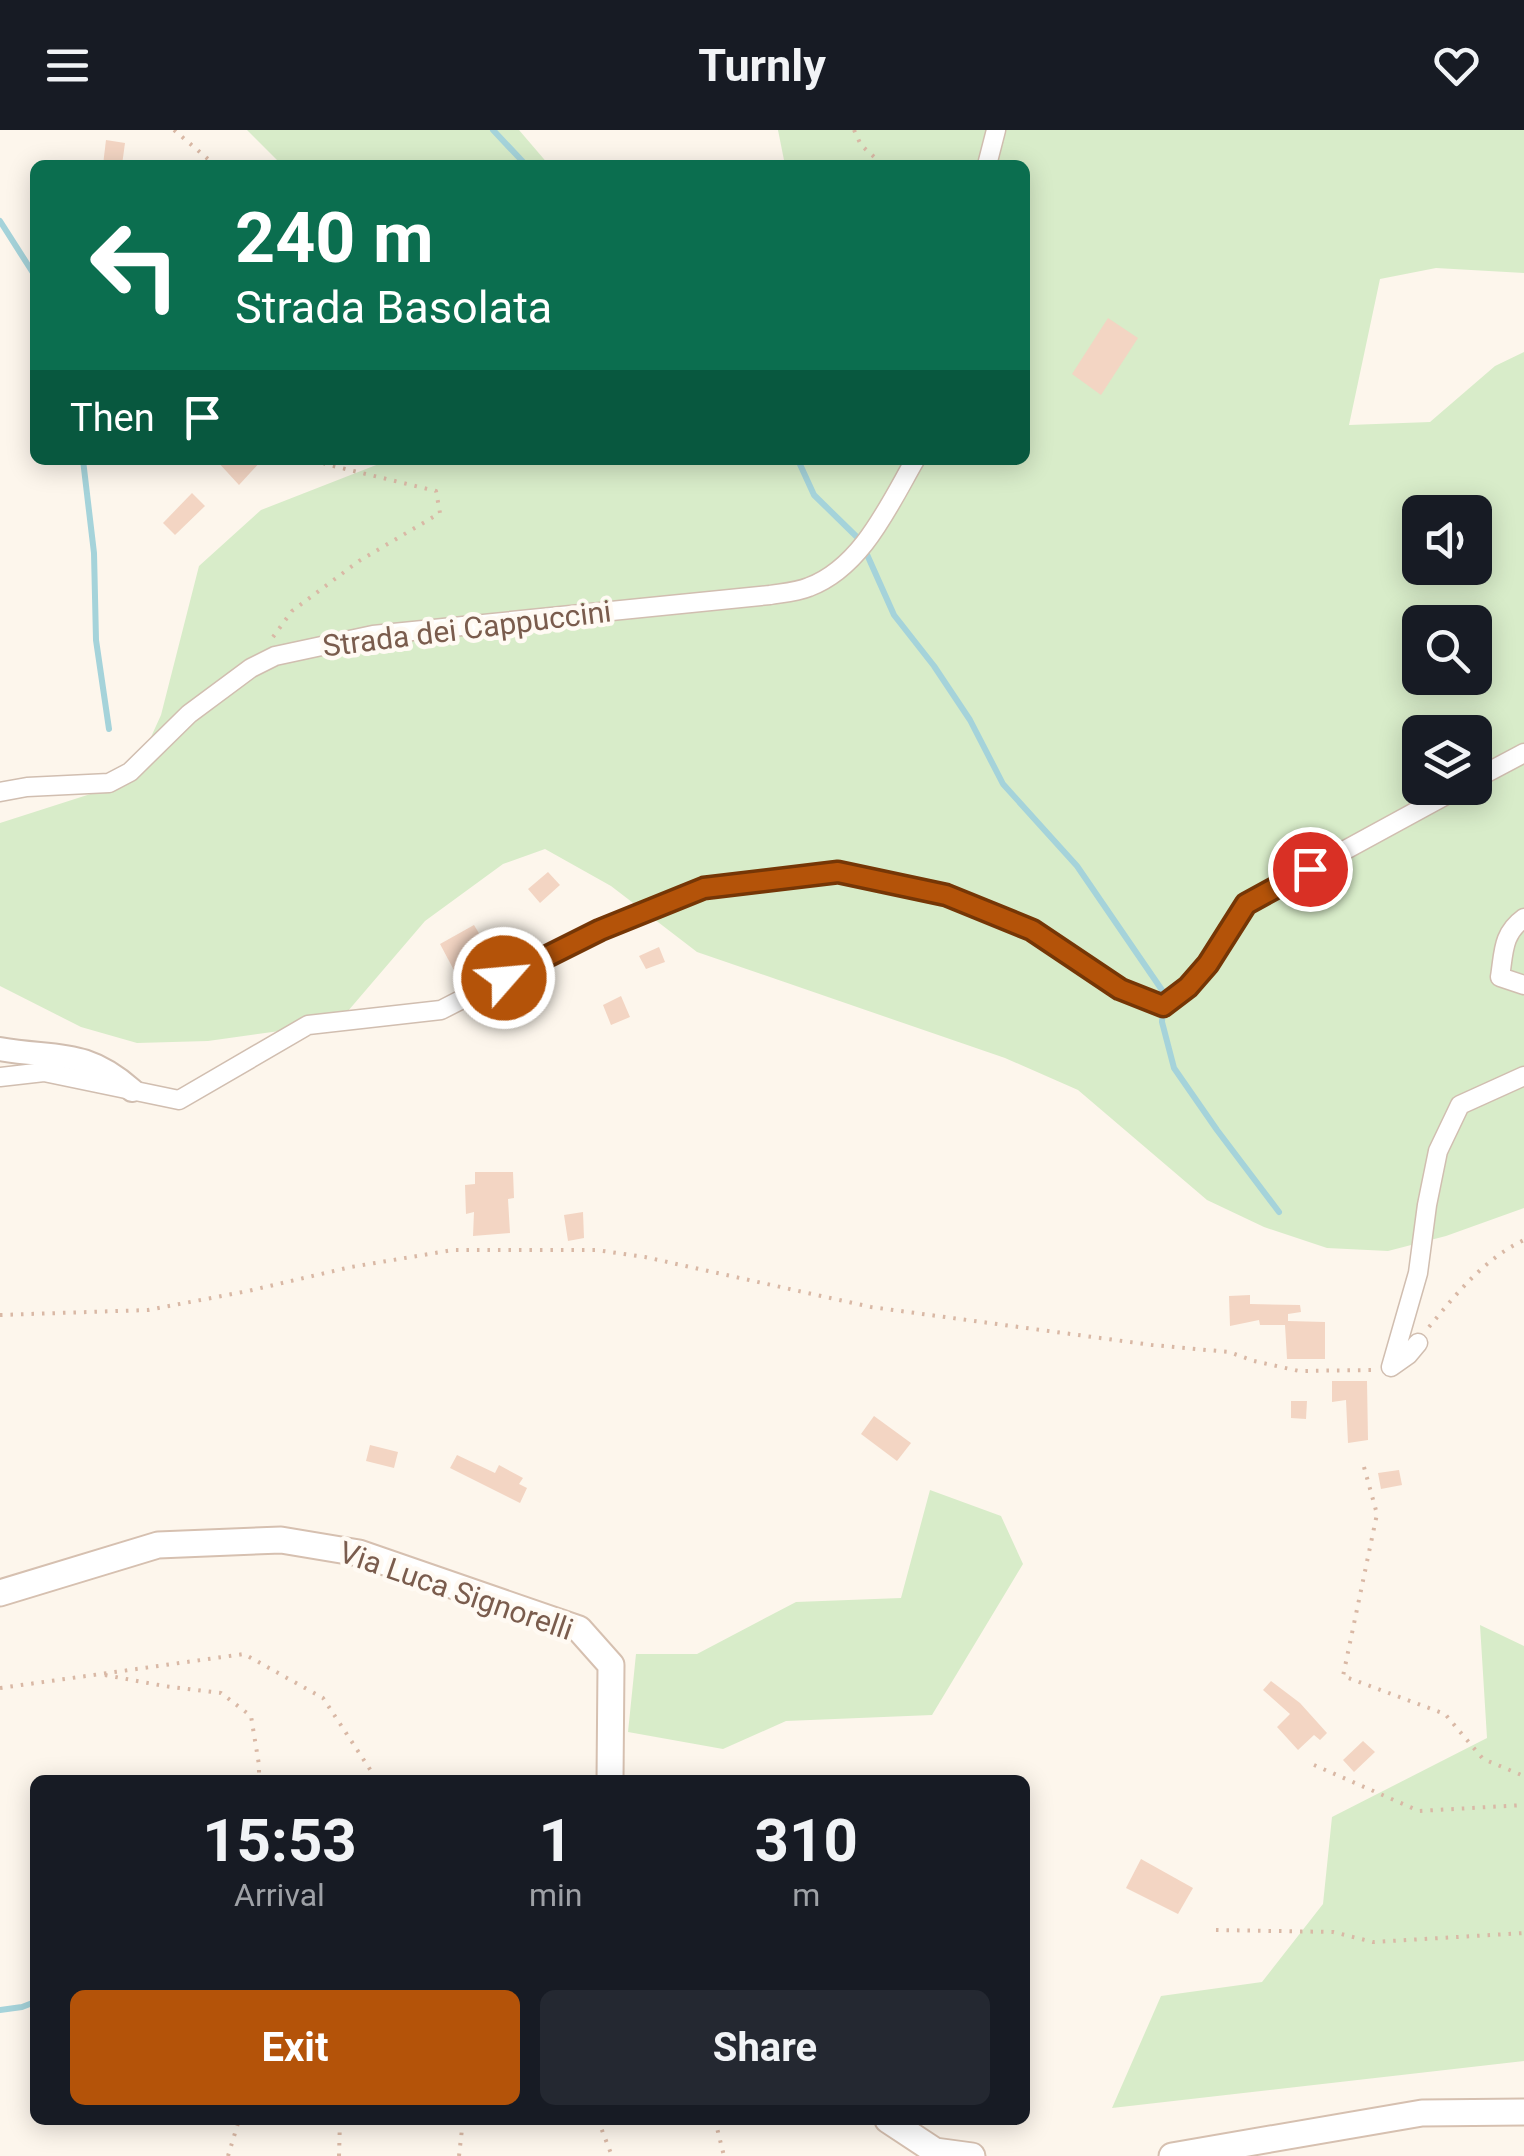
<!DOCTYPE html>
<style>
:root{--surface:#171b24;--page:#242831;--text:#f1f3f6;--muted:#9ea1a6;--accent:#b45309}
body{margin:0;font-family:Roboto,sans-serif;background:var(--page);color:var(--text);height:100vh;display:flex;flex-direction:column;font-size:38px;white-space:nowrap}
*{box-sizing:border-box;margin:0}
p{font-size:32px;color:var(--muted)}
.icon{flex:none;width:55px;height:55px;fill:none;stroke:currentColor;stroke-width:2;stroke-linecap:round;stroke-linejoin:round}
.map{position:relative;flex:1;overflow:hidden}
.drawer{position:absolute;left:30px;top:1645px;width:1000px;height:350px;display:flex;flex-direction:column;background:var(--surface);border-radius:15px;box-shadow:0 5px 25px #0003}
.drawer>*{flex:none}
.banner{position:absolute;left:30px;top:30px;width:1000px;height:305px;border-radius:15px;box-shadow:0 5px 25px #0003;background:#0b6e4f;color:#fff;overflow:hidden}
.controls{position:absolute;left:1402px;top:365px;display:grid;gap:20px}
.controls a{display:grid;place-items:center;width:90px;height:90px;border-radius:15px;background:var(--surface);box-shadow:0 5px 25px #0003;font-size:50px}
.pin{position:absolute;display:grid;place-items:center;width:85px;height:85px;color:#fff;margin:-42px;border:5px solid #fff;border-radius:50%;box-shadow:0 2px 10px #0007}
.me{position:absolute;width:110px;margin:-55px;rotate:63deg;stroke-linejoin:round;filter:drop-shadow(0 0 8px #0008)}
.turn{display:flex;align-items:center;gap:35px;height:210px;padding:0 40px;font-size:45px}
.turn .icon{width:130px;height:130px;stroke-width:2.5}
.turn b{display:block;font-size:70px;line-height:85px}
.then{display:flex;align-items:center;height:95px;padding:0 40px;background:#0003;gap:20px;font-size:38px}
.eta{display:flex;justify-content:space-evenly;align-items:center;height:170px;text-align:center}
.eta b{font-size:60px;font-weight:700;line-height:70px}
.cta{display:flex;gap:20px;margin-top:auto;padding:20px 40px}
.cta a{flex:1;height:115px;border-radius:15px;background:var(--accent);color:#fff;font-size:40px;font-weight:700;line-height:115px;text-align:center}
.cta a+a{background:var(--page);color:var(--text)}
header{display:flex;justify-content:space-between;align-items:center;height:130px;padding:0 40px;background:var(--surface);font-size:45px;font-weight:700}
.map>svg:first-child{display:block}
</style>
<header><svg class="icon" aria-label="menu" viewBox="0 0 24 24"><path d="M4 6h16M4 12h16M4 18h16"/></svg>Turnly<svg class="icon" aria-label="heart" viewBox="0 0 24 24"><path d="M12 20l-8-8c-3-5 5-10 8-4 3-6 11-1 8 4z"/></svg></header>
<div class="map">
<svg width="1524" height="2026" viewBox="0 0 1524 2026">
<rect width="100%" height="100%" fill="#fdf6ec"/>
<g fill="#d8ecc9" fill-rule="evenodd">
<polygon points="247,0 519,0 549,35 282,35"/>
<path d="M 778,0 L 1524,0 L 1524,143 L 1436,138 L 1380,149 L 1349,295 L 1430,292 L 1495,236 L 1524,222 L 1524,1078 L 1446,1106 L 1388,1121 L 1327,1118 L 1264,1097 L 1207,1070 L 1078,960 L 1005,928 L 697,822 L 611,756 L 545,719 L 503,734 L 425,791 L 342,888 L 287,900 L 208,911 L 137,913 L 81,897 L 0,856 L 0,693 L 131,651 L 161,585 L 199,436 L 261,380 L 389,330 L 1025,330 L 1025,35 L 785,35 ZM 1420,382 L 1475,382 L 1475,438 L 1420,438 ZM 1420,492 L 1475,492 L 1475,548 L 1420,548 ZM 1420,602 L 1475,602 L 1475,658 L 1420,658 Z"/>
<polygon points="930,1360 1001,1386 1023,1434 932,1585 786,1591 723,1619 628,1602 636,1524 697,1524 796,1472 901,1468"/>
<polygon points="1480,1495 1524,1516 1524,1931 1112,1978 1161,1866 1262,1852 1323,1774 1332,1687 1487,1608"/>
</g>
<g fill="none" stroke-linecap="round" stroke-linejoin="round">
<g stroke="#a5d3da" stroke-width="6">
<polyline points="493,0 526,35"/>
<polyline points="0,91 35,146"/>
<polyline points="83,330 94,423 96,510 109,599"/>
<polyline points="798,330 814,365 861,411 894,485 934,536 970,590 1003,654 1077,736 1164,863 1162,892 1174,938 1217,1000 1279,1082"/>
<polyline points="0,1880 22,1877 35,1872"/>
</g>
</g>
<g fill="#f3d5c3">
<polygon points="106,10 125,13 122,35 103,35"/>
<polygon points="1108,188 1138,208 1101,265 1072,244"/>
<polygon points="216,330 262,330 239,355"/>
<polygon points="192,363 205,376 175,405 163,393"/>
<polygon points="548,742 560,755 540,773 528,759"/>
<polygon points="474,795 492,825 456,844 440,814"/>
<polygon points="659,817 665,832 646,839 639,826"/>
<polygon points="621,866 630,887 611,895 603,875"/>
<polygon points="475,1042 513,1042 514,1068 508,1069 510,1103 473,1106 474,1082 466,1084 465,1055 475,1054"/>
<polygon points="583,1082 584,1108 568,1111 564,1085"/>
<polygon points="1250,1165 1250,1174 1300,1175 1301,1182 1288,1184 1288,1191 1325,1192 1325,1229 1287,1229 1285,1195 1260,1195 1259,1190 1230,1196 1229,1166"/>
<polygon points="1332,1251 1367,1251 1368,1310 1348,1313 1346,1270 1332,1272"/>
<polygon points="1291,1271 1307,1271 1306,1289 1291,1288"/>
<polygon points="874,1286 911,1313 897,1331 861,1304"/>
<polygon points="370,1315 398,1322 394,1338 366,1331"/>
<polygon points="457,1325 495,1343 499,1335 523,1348 519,1354 527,1358 520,1373 450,1338"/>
<polygon points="1399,1340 1402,1355 1381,1359 1378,1343"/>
<polygon points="1271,1551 1300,1573 1327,1603 1320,1610 1314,1605 1298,1620 1277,1597 1290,1584 1263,1560"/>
<polygon points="1363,1611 1375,1622 1354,1642 1343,1630"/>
<polygon points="1141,1729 1193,1758 1178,1784 1126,1758"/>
</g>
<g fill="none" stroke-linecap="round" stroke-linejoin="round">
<g stroke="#d1beb0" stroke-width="21">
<g id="minor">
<polyline points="987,35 996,0"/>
<polyline points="1475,649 1524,623"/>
<path d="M 0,662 L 27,657 L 109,653 L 130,642 L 189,584 L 251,538 L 275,526 L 373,505 L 770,465 C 782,463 797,462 809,457 C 862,437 889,375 915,330"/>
<path d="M 1524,788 C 1502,804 1504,822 1500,847 L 1524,855"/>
<polyline points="0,947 44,942 179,970 308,895 441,880 599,799 704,758 838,741 947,765 1032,800 1120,859 1163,876 1189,857 1208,834 1246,774 1459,658"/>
<polyline points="1418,1213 1408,1225 1391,1237 1418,1143 1427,1075 1438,1021 1460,975 1524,946"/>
</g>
</g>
<g stroke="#d1beb0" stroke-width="26">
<path id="tertiary" d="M 0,919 C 57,929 84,918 132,960"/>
</g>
<g stroke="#d6c0b0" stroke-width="29">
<g id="secondary">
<polyline points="0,1463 158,1415 281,1410 359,1423 579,1499 611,1535 610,1650"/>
<polyline points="888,1990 935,2021 972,2026"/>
<polyline points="1172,2026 1422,1983 1524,1982"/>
</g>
</g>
<g stroke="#d9b8a5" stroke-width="4" stroke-dasharray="2.5 8" stroke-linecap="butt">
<polyline points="174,0 215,35"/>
<polyline points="854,0 861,15 883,35"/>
<polyline points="273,507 292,481 359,431 440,383 436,361 325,334 324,330"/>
<polyline points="0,1185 148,1180 248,1161 351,1137 453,1120 596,1120 645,1127 871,1177 1152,1215 1229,1222 1254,1231 1299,1241 1372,1240"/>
<path d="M 1429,1197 C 1457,1163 1484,1129 1524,1110"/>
<polyline points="1364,1337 1377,1384 1343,1546 1445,1584 1483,1629 1524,1646"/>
<polyline points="105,1545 164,1556 221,1563 251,1586 259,1635 259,1650"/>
<polyline points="0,1558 244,1524 323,1568 377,1650"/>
<polyline points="1314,1635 1419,1681 1524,1675"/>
<polyline points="1216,1800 1333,1802 1373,1812 1524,1803"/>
<polyline points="598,1990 612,2026"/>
<polyline points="715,1990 724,2026"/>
<polyline points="228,2026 239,1990"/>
<polyline points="339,2026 340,1990"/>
<polyline points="459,2026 463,1990"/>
</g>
<use href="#minor" stroke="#fff" stroke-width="18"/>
<use href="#tertiary" stroke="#fff" stroke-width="22"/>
<use href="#secondary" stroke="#fff" stroke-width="25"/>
</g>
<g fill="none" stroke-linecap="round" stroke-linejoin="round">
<g stroke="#753606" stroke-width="25">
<polyline id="route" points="504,848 600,800 704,758 838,742 946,765 1032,800 1120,859 1163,876 1188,857 1208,834 1246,774 1310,739"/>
</g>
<use href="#route" stroke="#b45309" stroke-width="18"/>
</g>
<g text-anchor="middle" stroke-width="9" stroke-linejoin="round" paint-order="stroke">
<g font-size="30" fill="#7a5c4d" stroke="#fffaf3">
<text transform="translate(467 499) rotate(-7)" y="10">Strada dei Cappuccini</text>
<text transform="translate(456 1461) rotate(19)" y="10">Via Luca Signorelli</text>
</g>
</g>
</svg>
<div class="controls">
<a><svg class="icon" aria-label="sound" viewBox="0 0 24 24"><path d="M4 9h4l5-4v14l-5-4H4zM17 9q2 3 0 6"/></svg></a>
<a><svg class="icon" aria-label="search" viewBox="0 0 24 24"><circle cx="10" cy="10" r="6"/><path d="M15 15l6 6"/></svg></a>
<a><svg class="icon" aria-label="layers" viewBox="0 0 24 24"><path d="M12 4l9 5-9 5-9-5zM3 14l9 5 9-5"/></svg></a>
</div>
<div class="pin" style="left:1310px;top:739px;background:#d93025"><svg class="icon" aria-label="arrive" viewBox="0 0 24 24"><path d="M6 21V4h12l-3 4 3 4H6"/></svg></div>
<svg class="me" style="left:504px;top:848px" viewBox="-20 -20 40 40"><circle r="17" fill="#b45309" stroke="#fff" stroke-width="3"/><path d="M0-11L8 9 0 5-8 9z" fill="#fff"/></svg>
<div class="banner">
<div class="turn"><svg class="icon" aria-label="left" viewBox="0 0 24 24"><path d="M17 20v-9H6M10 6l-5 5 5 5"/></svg><div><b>240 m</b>Strada Basolata</div></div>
<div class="then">Then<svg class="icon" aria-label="arrive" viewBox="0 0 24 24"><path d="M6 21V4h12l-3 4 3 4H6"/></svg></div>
</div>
<section class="drawer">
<div class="eta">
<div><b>15:53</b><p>Arrival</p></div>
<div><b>1</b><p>min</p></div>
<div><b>310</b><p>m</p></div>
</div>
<div class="cta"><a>Exit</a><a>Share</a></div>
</section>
</div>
